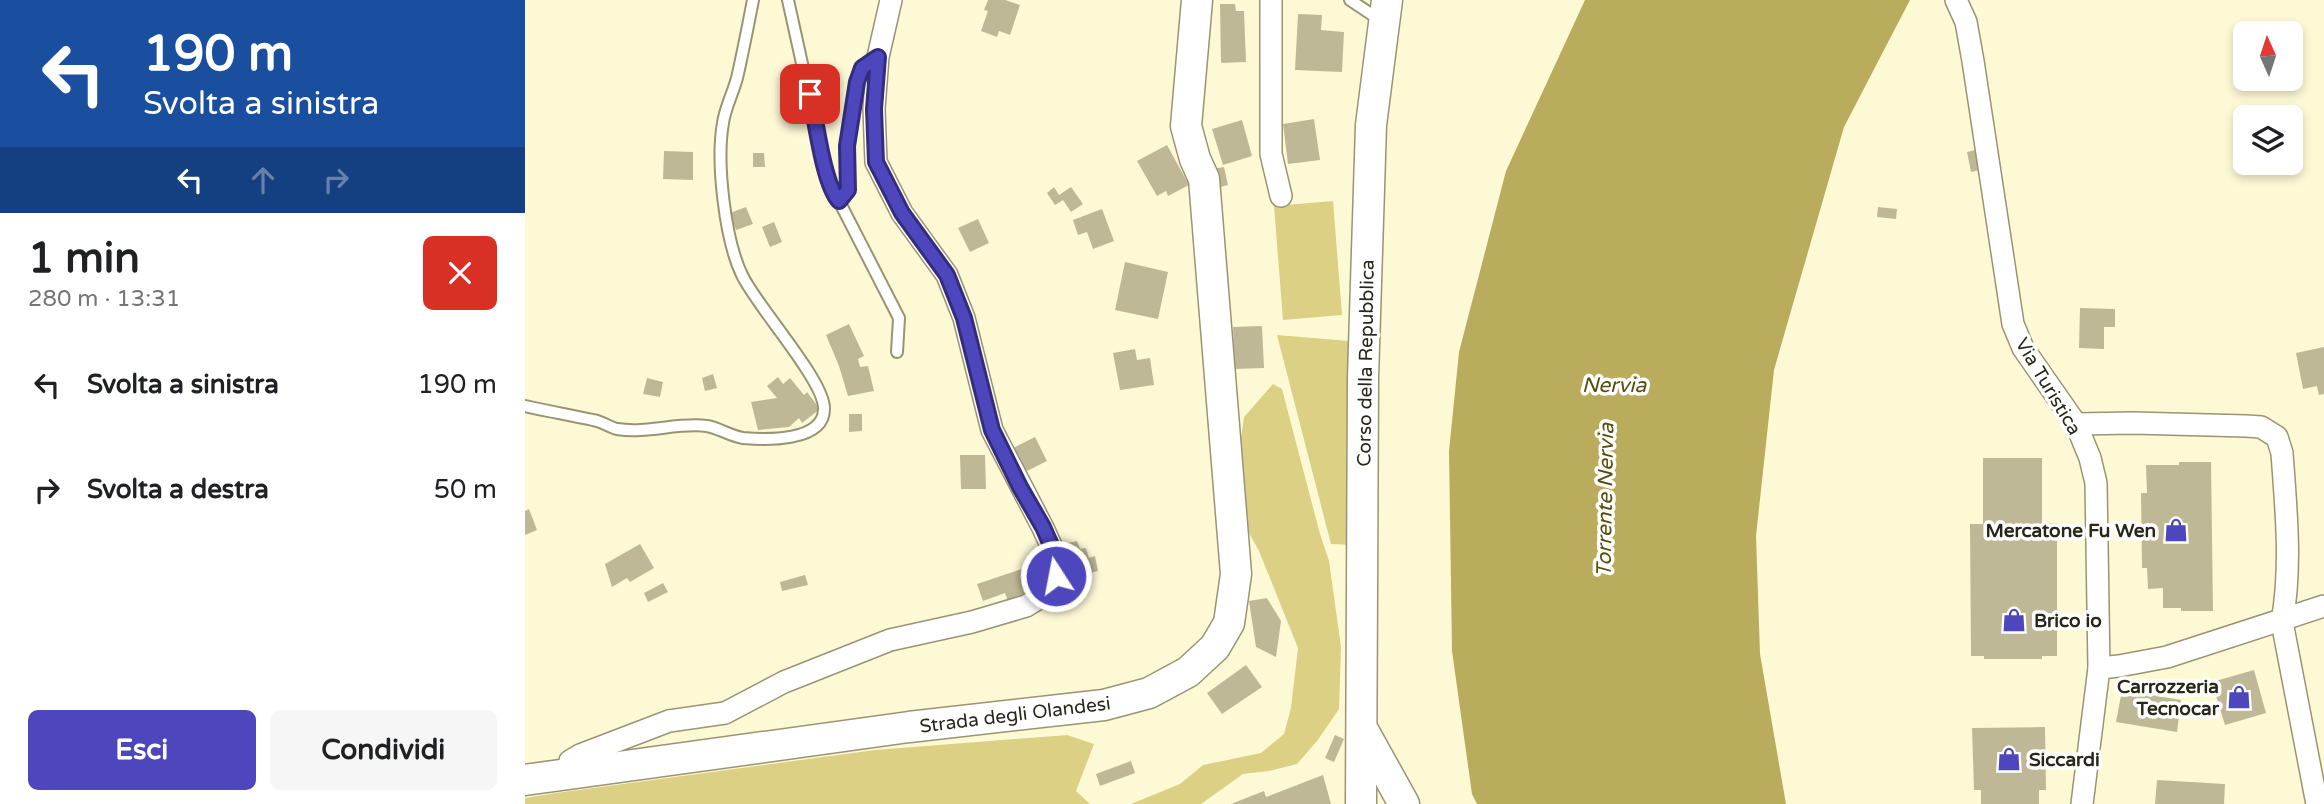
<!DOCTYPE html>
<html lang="it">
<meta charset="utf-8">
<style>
:root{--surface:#fff;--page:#f6f6f6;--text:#202124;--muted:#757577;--accent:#4e46bd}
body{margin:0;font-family:"Varela Round",sans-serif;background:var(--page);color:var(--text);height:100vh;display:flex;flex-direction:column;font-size:26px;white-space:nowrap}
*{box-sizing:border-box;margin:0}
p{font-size:23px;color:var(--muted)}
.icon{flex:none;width:38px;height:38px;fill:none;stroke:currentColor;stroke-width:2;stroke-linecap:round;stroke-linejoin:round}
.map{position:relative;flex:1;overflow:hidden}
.details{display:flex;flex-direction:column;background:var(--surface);width:525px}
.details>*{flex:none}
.guide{background:#1a4fa0;color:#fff;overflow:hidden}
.needle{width:46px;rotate:357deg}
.tools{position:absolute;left:1708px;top:21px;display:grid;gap:14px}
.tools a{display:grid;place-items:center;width:70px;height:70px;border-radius:10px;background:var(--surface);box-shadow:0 4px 10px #0003;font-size:35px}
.pin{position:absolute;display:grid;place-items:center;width:60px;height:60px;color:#fff;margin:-30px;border-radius:14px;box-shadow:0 4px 10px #0006}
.me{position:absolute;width:77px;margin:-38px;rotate:349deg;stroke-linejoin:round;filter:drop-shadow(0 0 5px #0008)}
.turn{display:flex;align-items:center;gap:24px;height:147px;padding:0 28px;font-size:32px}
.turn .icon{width:91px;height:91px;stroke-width:2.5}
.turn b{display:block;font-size:49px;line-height:60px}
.lanes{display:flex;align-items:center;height:66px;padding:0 28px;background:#0003;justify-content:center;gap:35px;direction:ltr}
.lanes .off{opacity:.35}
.round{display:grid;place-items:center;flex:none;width:74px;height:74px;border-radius:10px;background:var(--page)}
.overview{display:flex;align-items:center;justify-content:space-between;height:119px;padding:0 28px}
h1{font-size:42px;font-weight:700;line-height:52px}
.button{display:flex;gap:14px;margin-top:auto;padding:14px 28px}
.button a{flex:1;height:80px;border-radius:10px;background:var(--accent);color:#fff;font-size:28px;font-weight:700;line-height:80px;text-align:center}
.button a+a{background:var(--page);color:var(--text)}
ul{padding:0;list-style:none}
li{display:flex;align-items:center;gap:21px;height:105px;padding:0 28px}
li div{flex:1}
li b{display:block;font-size:26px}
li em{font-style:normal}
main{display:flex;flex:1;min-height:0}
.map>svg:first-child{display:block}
</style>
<main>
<section class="details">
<div class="guide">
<div class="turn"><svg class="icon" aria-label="left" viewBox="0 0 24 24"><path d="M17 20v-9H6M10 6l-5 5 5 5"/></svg><div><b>190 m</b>Svolta a sinistra</div></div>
<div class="lanes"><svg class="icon" aria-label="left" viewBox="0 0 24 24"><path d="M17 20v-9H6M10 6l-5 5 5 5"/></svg><svg class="icon off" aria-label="ahead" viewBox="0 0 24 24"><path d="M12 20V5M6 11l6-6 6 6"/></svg><svg class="icon off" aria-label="right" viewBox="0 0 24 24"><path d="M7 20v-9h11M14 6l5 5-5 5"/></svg></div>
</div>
<div class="overview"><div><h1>1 min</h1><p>280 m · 13:31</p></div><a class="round" style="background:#d93025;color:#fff"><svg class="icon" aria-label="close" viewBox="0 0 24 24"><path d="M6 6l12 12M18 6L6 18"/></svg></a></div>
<ul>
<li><svg class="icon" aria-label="left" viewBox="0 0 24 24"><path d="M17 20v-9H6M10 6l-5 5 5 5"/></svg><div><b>Svolta a sinistra</b></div><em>190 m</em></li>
<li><svg class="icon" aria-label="right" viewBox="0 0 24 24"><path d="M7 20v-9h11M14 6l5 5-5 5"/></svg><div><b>Svolta a destra</b></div><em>50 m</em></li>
</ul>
<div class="button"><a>Esci</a><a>Condividi</a></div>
</section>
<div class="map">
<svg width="1799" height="804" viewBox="0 0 1799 804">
<rect width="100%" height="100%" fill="#fef9d5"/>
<g fill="#dcd084">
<polygon points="808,201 817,315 758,320 749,206"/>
<polygon points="752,335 824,341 826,545 806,544"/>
<polygon points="748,384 757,389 795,534 804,561 816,647 814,709 792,741 772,764 744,771 718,774 676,804 606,804 655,784 678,765 736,753 759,734 766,708 773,648 734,551 720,526 721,498 715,445 719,417"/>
<polygon points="542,735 569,744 551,791 565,804 0,804 0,798 31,793 350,750"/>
</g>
<polygon fill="#b9ac5d" points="1060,0 1385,0 1319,127 1249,370 1231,536 1235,654 1261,804 952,804 947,794 927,651 924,451 934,352 981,171"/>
<g fill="#beb896">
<polygon points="463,0 480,0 495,5 485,35 474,31 472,37 456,31 463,11 459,10"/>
<polygon points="695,4 710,4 711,11 719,11 721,62 696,63"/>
<polygon points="773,14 797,15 796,30 819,32 817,72 770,70"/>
<polygon points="789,119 795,160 763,164 758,124"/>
<polygon points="717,120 727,156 698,165 687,129"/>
<polygon points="642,145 664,185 643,196 641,191 632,196 612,161"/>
<polygon points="1455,149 1459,169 1446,172 1442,152"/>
<polygon points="139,151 168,152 168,180 138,179"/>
<polygon points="228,153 239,153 240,167 228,167"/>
<polygon points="699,167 703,185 692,188 687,169"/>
<polygon points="529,187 534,195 546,187 558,204 546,212 538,200 530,205 522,193"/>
<polygon points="221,207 228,224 211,230 205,213"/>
<polygon points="1353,207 1372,209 1371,219 1352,217"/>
<polygon points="577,209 589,241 568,249 562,232 553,235 548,220"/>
<polygon points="453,219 464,243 445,252 433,228"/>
<polygon points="249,222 257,242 245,247 237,227"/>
<polygon points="600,262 643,272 633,319 590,310"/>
<polygon points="1555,308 1590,309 1590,327 1579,327 1579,349 1554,348"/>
<polygon points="324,324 339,356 333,359 335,367 343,366 349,391 323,396 314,366 301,335"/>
<polygon points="737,326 739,368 710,369 708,327"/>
<polygon points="1799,347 1799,394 1794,395 1792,386 1778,389 1771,353"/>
<polygon points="610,349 612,360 625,358 629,385 595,390 588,353"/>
<polygon points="188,374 192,388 180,391 177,378"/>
<polygon points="253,377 258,384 265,378 279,395 282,392 295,409 277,423 274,418 264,427 233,430 226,402 252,398 242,386"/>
<polygon points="122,378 138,382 135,397 118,394"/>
<polygon points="324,414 337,414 337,431 324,432"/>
<polygon points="510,437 522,461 500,472 488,448"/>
<polygon points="435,455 460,455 461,489 436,489"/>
<polygon points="1458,458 1517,458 1517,524 1532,523 1532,656 1517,656 1517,659 1459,659 1459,656 1446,656 1445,524 1458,524"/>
<polygon points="1654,462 1686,462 1688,611 1656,611 1656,608 1638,608 1638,588 1623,589 1622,568 1617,568 1616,493 1622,493 1621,465 1654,465"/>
<polygon points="4,509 12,530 0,535 0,511"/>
<polygon points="552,541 555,549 561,548 564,558 570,556 573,571 547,577 539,544"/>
<polygon points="115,544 129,568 105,582 102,578 87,587 80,564"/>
<polygon points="500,568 512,586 484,604 480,593 458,601 452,584"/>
<polygon points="280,575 283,585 257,591 255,582"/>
<polygon points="138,583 143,592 123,602 119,593"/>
<polygon points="742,598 756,621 751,657 731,647 724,601"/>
<polygon points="721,665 737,687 697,714 682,693"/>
<polygon points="1729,670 1741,713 1700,725 1687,682"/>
<polygon points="1597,690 1656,700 1652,732 1591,722"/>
<polygon points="1520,727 1521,790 1514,790 1514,804 1456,804 1456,790 1449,790 1447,728"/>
<polygon points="810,735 819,739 809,762 800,758"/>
<polygon points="606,761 610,773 575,786 571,774"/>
<polygon points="798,775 806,804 706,804 739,791 741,797"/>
<polygon points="1632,780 1700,784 1699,804 1630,804"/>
</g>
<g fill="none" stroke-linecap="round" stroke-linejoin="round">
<g stroke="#999473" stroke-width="14">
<g id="service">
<polyline points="263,0 302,177 309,196 314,201 323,190 322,146 332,82 337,68 352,57"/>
<polyline points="825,0 855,20"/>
<polyline points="314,201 374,318 372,352"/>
<path d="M 0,406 C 22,411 45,415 68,420 C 76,421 84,427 92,429 C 122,434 153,422 182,426 C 194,428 205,436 218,438 C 240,440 299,442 299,409 C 300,381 232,307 217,275 C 200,240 191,162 198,123 C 200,108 208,93 212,78 C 218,52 223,26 228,0"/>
</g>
</g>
<g stroke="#999473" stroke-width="24">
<g id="minor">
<polyline points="746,0 746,154 756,196"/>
<polyline points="1431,0 1441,22 1448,61 1488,324 1498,348 1551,424 1565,458 1571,483 1574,668 1557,804"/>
<path d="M 1551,424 L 1608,423 L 1721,426 L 1736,427 L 1752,437 L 1757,453 C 1761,509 1767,566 1757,622 L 1792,804"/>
<polyline points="1574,668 1594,666 1642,657 1799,606"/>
<polyline points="44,774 45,761 55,755 144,721 200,713 259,682 365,640 447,622 501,606 524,592 531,577 529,552 518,528 467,430 439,318 422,275 377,213 351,162 349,109 353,57 366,0"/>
</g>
</g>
<g stroke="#999473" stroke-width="33">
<g id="secondary">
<polyline points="839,732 879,804"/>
<polyline points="0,780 384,727 579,705 624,693 663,672 690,647 704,623 711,574 679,179 670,159 661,126 672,0"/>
<polyline points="836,804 838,378 846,125 862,0"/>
</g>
</g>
<use href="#service" stroke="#fff" stroke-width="10"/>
<use href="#minor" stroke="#fff" stroke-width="21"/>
<use href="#secondary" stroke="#fff" stroke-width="30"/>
</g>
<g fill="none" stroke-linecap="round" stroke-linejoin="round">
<g stroke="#332e7b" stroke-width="18">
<path id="route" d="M 285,94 C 291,120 298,183 314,201 L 323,190 L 322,146 L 332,82 L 337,68 L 353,57 L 349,109 L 351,162 L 377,213 L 422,275 L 439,318 L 467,430 L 495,487 L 518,527 L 529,552 L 531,576"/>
</g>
<use href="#route" stroke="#4e46bd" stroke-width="12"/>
</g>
<defs>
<g id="shop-bare" transform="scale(1.89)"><path d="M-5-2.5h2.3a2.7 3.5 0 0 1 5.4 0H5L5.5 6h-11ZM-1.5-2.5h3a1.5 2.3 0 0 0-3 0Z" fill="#4e46bd" stroke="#fff" stroke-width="2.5" paint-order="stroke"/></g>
</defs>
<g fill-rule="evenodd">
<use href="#shop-bare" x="1651" y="530"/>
<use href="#shop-bare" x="1489" y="620"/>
<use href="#shop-bare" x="1714" y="697"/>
<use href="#shop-bare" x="1484" y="759"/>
</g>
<g text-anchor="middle" stroke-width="7" stroke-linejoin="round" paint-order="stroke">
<g font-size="19" fill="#292719" stroke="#fff">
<text transform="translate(840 363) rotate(-89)" y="7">Corso della Repubblica</text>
<text transform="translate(1524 386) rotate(59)" y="7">Via Turistica</text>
<text transform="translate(490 714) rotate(-7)" y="7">Strada degli Olandesi</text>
</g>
<g font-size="19" font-weight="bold" fill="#292719" stroke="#fff" text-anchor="end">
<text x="1631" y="537">Mercatone Fu Wen</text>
<text x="1509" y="627" text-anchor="start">Brico io</text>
<text x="1694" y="693">Carrozzeria<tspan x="1694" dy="22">Tecnocar</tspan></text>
<text x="1504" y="766" text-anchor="start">Siccardi</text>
</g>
<g font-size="21" font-style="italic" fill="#574e10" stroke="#fff">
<text x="1089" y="392">Nervia</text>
<text transform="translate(1080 500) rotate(-89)" y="7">Torrente Nervia</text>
</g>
</g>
</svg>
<div class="tools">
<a><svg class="needle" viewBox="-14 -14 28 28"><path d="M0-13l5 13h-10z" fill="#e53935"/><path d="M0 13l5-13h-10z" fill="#757577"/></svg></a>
<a><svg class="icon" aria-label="layers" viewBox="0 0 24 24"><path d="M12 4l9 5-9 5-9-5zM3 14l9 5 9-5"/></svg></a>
</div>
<div class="pin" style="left:285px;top:94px;background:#d93025"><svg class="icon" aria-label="arrive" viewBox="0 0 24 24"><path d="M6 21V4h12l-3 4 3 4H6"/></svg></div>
<svg class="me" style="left:531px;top:576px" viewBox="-20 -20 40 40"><circle r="17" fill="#4e46bd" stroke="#fff" stroke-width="3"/><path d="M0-11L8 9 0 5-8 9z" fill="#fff"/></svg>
</div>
</main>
